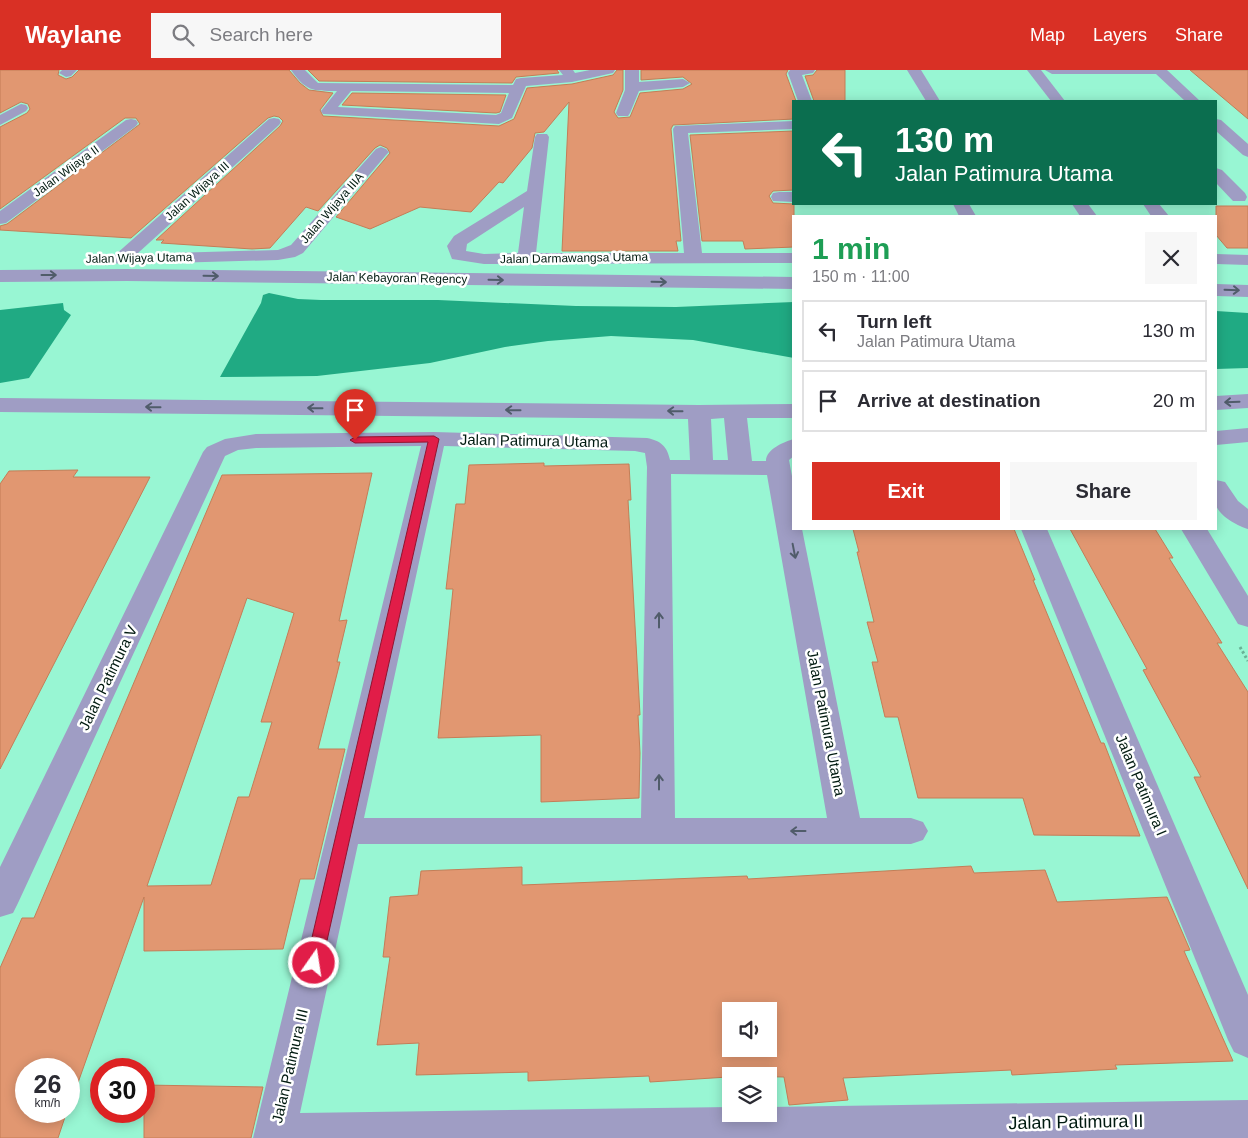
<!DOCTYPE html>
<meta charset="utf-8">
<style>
:root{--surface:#fff;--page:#f7f7f7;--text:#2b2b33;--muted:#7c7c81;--line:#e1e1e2;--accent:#d93025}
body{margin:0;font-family:Arial,sans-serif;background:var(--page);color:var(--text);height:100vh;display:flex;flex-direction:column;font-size:19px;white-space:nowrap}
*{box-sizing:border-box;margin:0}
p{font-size:16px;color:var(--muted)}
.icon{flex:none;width:28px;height:28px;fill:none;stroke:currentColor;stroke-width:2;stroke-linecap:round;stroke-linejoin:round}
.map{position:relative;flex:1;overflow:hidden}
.details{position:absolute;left:792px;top:145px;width:425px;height:315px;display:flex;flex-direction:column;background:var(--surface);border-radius:0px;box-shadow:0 2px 12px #0003}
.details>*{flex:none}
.guide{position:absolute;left:792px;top:30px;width:425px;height:105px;border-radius:0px;box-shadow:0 2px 12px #0003;background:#0b6e4f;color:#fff;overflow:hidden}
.buttons{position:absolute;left:722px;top:932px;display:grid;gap:10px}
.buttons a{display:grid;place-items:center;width:55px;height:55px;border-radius:0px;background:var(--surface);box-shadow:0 2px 12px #0003;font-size:25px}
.speed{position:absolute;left:15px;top:988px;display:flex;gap:10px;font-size:25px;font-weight:700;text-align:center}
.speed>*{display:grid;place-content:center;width:65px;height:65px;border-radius:50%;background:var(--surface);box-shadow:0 2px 12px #0003;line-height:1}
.speed small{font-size:12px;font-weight:400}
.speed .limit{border:8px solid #d22;background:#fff;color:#111}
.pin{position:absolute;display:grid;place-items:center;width:42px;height:42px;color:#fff;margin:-51px -21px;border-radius:50% 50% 50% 0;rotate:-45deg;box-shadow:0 0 5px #0007}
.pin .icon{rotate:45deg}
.me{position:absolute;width:55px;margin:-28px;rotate:13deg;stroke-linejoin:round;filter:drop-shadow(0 0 4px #0008)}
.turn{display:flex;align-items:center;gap:18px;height:105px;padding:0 20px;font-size:22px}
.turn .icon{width:65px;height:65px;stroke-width:2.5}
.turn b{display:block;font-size:35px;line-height:42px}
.round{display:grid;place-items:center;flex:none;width:52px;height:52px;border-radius:0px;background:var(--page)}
.headline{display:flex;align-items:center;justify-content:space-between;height:85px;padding:0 20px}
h1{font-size:30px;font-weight:700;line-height:38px;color:#1e9e55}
.action{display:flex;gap:10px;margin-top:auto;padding:10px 20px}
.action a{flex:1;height:58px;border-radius:0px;background:var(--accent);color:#fff;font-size:20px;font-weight:700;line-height:58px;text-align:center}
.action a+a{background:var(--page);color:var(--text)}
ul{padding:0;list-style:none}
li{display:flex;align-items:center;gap:15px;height:62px;margin:0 10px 8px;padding:0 10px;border:2px solid var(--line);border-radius:0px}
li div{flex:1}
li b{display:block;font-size:19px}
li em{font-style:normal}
header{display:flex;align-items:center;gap:30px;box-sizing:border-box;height:70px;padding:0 25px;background:var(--accent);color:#fff}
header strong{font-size:24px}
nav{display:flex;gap:28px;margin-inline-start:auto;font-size:18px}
.search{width:350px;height:45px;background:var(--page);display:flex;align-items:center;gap:12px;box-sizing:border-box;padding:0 18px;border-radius:0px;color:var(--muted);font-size:19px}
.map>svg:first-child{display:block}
</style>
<header>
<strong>Waylane</strong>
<div class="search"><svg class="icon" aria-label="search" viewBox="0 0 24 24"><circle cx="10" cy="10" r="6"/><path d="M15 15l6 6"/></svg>Search here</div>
<nav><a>Map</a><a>Layers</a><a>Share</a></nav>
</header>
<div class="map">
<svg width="1248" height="1068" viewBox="0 0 1248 1068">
<rect width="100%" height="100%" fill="#98f6d3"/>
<g fill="#20aa83">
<polygon points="269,223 298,229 321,230 438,230 576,236 676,237 794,232 794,288 693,270 611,266 548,271 505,277 430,293 317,306 220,307 261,233 263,225"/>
<polygon points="63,233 64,240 71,245 29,308 0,313 0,240"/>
<polygon points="1216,241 1248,243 1248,298 1216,299"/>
</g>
<g fill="#e19771" stroke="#c47d57" fill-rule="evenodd">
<polygon points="0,0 59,0 58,5 66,9 72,7 79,0 289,0 300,13 309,20 333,23 320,40 323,46 499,56 514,49 527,18 572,14 613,5 617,0 623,0 623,20 614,42 618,48 630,47 640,23 683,19 692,14 683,7 641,10 641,0 788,0 786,4 796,31 794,31 794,49 673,55 671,59 681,171 676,171 678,181 562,181 569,32 544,62 535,63 532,78 503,113 499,112 471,142 420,137 370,159 336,147 390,83 387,78 380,75 375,78 318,141 306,137 270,178 252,179 161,173 164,170 156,170 280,56 283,51 279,47 274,46 268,48 131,168 0,160 0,156 7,154 140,54 136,48 125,48 0,139 0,57 27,43 30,39 28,34 21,32 0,43"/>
<polygon points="308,0 557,0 559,3 516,7 512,13 319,11"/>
<polygon points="817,0 845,0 845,31 814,31 805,6 813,5"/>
<polygon points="1190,0 1248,0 1248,49"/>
<polygon points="352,23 506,25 500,42 496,43 342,35"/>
<polygon points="794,61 794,120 773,121 769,126 773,133 794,134 794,177 745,179 743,171 702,171 690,65"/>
<polygon points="1216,136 1248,136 1248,178 1227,178 1216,165"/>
<polygon points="544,393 544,396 629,394 631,430 628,430 640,645 638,645 640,683 639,728 541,732 541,665 438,668 453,519 446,519 456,434 465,434 469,395"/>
<polygon points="78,400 73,407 150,407 0,699 0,414 9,401"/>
<path d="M 372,403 L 339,551 L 347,550 L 337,592 L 340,592 L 318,679 L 345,679 L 314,809 L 300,809 L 283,879 L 144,881 L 144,827 L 69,1038 L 69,999 L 26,999 L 26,1041 L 67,1041 L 58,1068 L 0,1068 L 0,898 L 22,848 L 34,848 L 222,405 ZM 247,528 L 294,543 L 261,652 L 272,652 L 249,727 L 238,727 L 211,815 L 147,816 Z"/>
<polygon points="853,459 1014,459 1035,510 1033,510 1101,673 1104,673 1140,766 1034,765 1023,728 918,728 898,647 885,647 872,592 878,592 867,552 874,552 857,482 859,482"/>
<polygon points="1070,459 1155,459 1173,488 1169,488 1222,573 1217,573 1248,622 1248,819 1194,707 1201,707 1143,600 1147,599"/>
<path d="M 971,796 L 974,803 L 1045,800 L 1057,832 L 1167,827 L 1190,880 L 1184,881 L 1233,991 L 1115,995 L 1117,999 L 1012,1005 L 1011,1000 L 843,1008 L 848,1030 L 789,1035 L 784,1007 L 731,1006 L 731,1010 L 728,1010 L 728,1007 L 650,1012 L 649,1006 L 528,1011 L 528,1002 L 416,1005 L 419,973 L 377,975 L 390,887 L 383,887 L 390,827 L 418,825 L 421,801 L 522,797 L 522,815 L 747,806 L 748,809 ZM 731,941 L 769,941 L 769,979 L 731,979 Z"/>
<polygon points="144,1015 263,1017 251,1068 144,1068"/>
</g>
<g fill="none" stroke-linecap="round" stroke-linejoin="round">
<polyline stroke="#69b296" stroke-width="3" stroke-dasharray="2.5 2.5" stroke-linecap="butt" points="1240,577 1248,591"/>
<polygon fill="#9f9dc4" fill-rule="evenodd" points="1072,134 1088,134 1097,146 1080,146"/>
<g fill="#9f9dc4" fill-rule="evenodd">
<polygon points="62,0 77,0 71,6 66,7 59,3"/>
<path d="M 291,0 L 305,0 L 318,13 L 513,15 L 516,9 L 521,8 L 563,5 L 559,0 L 573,0 L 575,3 L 590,0 L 615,0 L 613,3 L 572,12 L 526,16 L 512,48 L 499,54 L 323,44 L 321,41 L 337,21 C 312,21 306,21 291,0 ZM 351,21 L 509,23 L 501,43 L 496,45 L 338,37 Z"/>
<polygon points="625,0 639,0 639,12 683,9 690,13 683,17 639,21 630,43 628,46 618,46 616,43 625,20"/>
<polygon points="790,0 815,0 813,3 802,5 812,31 798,31 788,3"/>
<polygon points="907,0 921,0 940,31 926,31"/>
<polygon points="1027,0 1041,0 1065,31 1051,31"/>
<polygon points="1045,0 1167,0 1200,31 1185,31 1156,4 1052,4"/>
<polygon points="21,34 26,35 28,38 26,41 0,55 0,45"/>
<polygon points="274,48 279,49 281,52 279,55 127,193 121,194 115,193 112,189 115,185 269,49"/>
<polygon points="131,49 136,50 138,53 136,56 6,153 0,154 0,141 126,50"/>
<polygon points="1216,49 1221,50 1248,74 1248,87 1243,85 1216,61"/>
<path d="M 794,51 L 794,59 L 688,63 L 702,183 L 794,183 L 794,193 L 484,194 L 452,189 L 447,176 L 454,166 L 527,121 L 535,67 L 537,64 L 547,64 L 549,67 L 536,183 L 684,183 L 673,59 L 675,56 ZM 524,137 L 518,183 L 484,184 L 466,181 L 467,174 Z"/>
<polygon points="381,77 386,79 389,82 386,85 303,183 295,187 278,190 171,193 165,192 162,188 165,184 171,183 278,180 291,175 376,79"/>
<polygon points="1216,98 1222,100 1245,123 1247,127 1245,131 1233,131 1216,113"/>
<polygon points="779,122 794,122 794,132 773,131 771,127 773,123"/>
<polygon points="953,134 969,134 976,146 959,146"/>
<polygon points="1143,134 1159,134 1169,146 1151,146"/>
<polygon points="1216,184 1248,185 1248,195 1216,194"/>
<polygon points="127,199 794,207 794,219 127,211 0,212 0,200"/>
<polygon points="1216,214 1248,215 1248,227 1216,226"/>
<polygon points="1248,324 1248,338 1216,340 1216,326"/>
<path d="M 0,328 L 699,335 L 794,334 L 794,348 L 747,348 L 752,391 L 766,391 C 766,379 784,372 794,369 L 794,386 L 789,390 L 794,417 L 794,459 L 802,459 L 860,748 L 911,748 L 923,752 L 928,761 L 923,770 L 911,774 L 358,774 L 300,1043 L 731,1037 L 731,1044 L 769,1044 L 769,1037 L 1248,1030 L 1248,1068 L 253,1068 L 421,376 L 256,378 L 238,380 L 225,386 L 18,833 L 13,843 L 0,847 L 0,797 L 203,382 L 207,377 L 225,369 L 256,364 L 434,362 L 647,368 C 661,371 667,376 670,390 L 690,390 L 688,349 L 0,342 ZM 724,348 L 728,390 L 713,390 L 711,349 ZM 444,376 L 635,381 L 645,383 L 647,397 L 641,748 L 364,748 ZM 671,404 L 767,405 L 827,748 L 675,748 Z"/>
<polygon points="1248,358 1248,372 1216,375 1216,361"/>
<path d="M 1216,410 L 1225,412 L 1238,431 L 1248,439 L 1248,459 C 1238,456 1219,446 1216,435 C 1215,427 1216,417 1216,410 Z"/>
<polygon points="1021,459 1047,459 1248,925 1248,988 1234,982 1228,970"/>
<polygon points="1181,459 1207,459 1248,526 1248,557 1238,554"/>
</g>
</g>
<defs><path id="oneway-shaft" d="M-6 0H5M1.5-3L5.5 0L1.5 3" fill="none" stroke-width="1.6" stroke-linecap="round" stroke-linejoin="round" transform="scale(1.25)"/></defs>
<g stroke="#505c6a">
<use href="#oneway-shaft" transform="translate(49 205)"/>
<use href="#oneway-shaft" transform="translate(211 206) rotate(1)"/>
<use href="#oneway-shaft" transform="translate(496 210) rotate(1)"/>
<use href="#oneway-shaft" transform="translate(659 212) rotate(1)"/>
<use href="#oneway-shaft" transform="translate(1232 220) rotate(2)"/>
<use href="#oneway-shaft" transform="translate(1232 332) rotate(178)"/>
<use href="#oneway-shaft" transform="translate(153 337) rotate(-179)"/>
<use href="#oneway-shaft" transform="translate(315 338) rotate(-179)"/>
<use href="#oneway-shaft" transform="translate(513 340) rotate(-179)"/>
<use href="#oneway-shaft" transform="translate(675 341) rotate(-179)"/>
<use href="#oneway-shaft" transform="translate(794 481) rotate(79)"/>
<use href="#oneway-shaft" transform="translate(659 550) rotate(-90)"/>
<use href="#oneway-shaft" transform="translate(659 712) rotate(-90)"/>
<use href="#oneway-shaft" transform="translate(798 761) rotate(180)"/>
</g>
<polygon fill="#e11d48" stroke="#92132f" points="434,366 439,369 322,893 320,898 314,900 309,898 306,893 428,372 355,373 350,370 355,367"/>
<g text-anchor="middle" stroke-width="5" stroke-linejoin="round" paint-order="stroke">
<g font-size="12" fill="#001a10" stroke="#fff">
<text transform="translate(66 101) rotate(-36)" y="4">Jalan Wijaya II</text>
<text transform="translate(197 121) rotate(-42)" y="4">Jalan Wijaya III</text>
<text transform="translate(332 138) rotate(-49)" y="4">Jalan Wijaya IIIA</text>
<text transform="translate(139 188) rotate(-1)" y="4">Jalan Wijaya Utama</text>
<text transform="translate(574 188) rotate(-1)" y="4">Jalan Darmawangsa Utama</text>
<text transform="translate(397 208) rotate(1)" y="4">Jalan Kebayoran Regency</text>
</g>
<g font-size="15" fill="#001a10" stroke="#fff">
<text transform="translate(534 371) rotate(1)" y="5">Jalan Patimura Utama</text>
<text transform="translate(108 608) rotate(-64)" y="5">Jalan Patimura V</text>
<text transform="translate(826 653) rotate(79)" y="5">Jalan Patimura Utama</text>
<text transform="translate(1141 715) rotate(67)" y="5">Jalan Patimura I</text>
<text transform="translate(290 996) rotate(-77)" y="5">Jalan Patimura III</text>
</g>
<g font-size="18" fill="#001a10" stroke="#fff">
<text transform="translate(1076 1052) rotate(-1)" y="6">Jalan Patimura II</text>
</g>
</g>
</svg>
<div class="buttons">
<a><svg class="icon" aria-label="sound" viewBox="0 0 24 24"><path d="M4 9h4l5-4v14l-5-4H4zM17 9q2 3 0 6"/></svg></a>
<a><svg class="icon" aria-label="layers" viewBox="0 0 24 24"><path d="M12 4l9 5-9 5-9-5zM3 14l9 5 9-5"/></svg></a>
</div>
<div class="speed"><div>26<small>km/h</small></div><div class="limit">30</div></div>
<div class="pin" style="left:355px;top:370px;background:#d93025"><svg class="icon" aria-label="arrive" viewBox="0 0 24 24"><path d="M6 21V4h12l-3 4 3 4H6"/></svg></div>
<svg class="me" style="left:314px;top:893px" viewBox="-20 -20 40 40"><circle r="17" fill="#e11d48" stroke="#fff" stroke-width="3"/><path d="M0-11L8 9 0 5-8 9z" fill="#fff"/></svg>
<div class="guide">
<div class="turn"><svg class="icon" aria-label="left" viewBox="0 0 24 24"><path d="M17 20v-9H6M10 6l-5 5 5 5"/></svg><div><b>130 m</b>Jalan Patimura Utama</div></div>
</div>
<section class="details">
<div class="headline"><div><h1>1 min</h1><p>150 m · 11:00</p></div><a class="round"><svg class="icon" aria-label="close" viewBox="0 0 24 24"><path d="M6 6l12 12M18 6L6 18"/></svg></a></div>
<ul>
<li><svg class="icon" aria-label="left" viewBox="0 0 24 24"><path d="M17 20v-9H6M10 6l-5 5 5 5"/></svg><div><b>Turn left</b><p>Jalan Patimura Utama</p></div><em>130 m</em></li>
<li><svg class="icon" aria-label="arrive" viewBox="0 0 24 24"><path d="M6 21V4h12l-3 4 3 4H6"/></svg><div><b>Arrive at destination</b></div><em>20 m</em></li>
</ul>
<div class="action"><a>Exit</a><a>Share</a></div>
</section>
</div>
